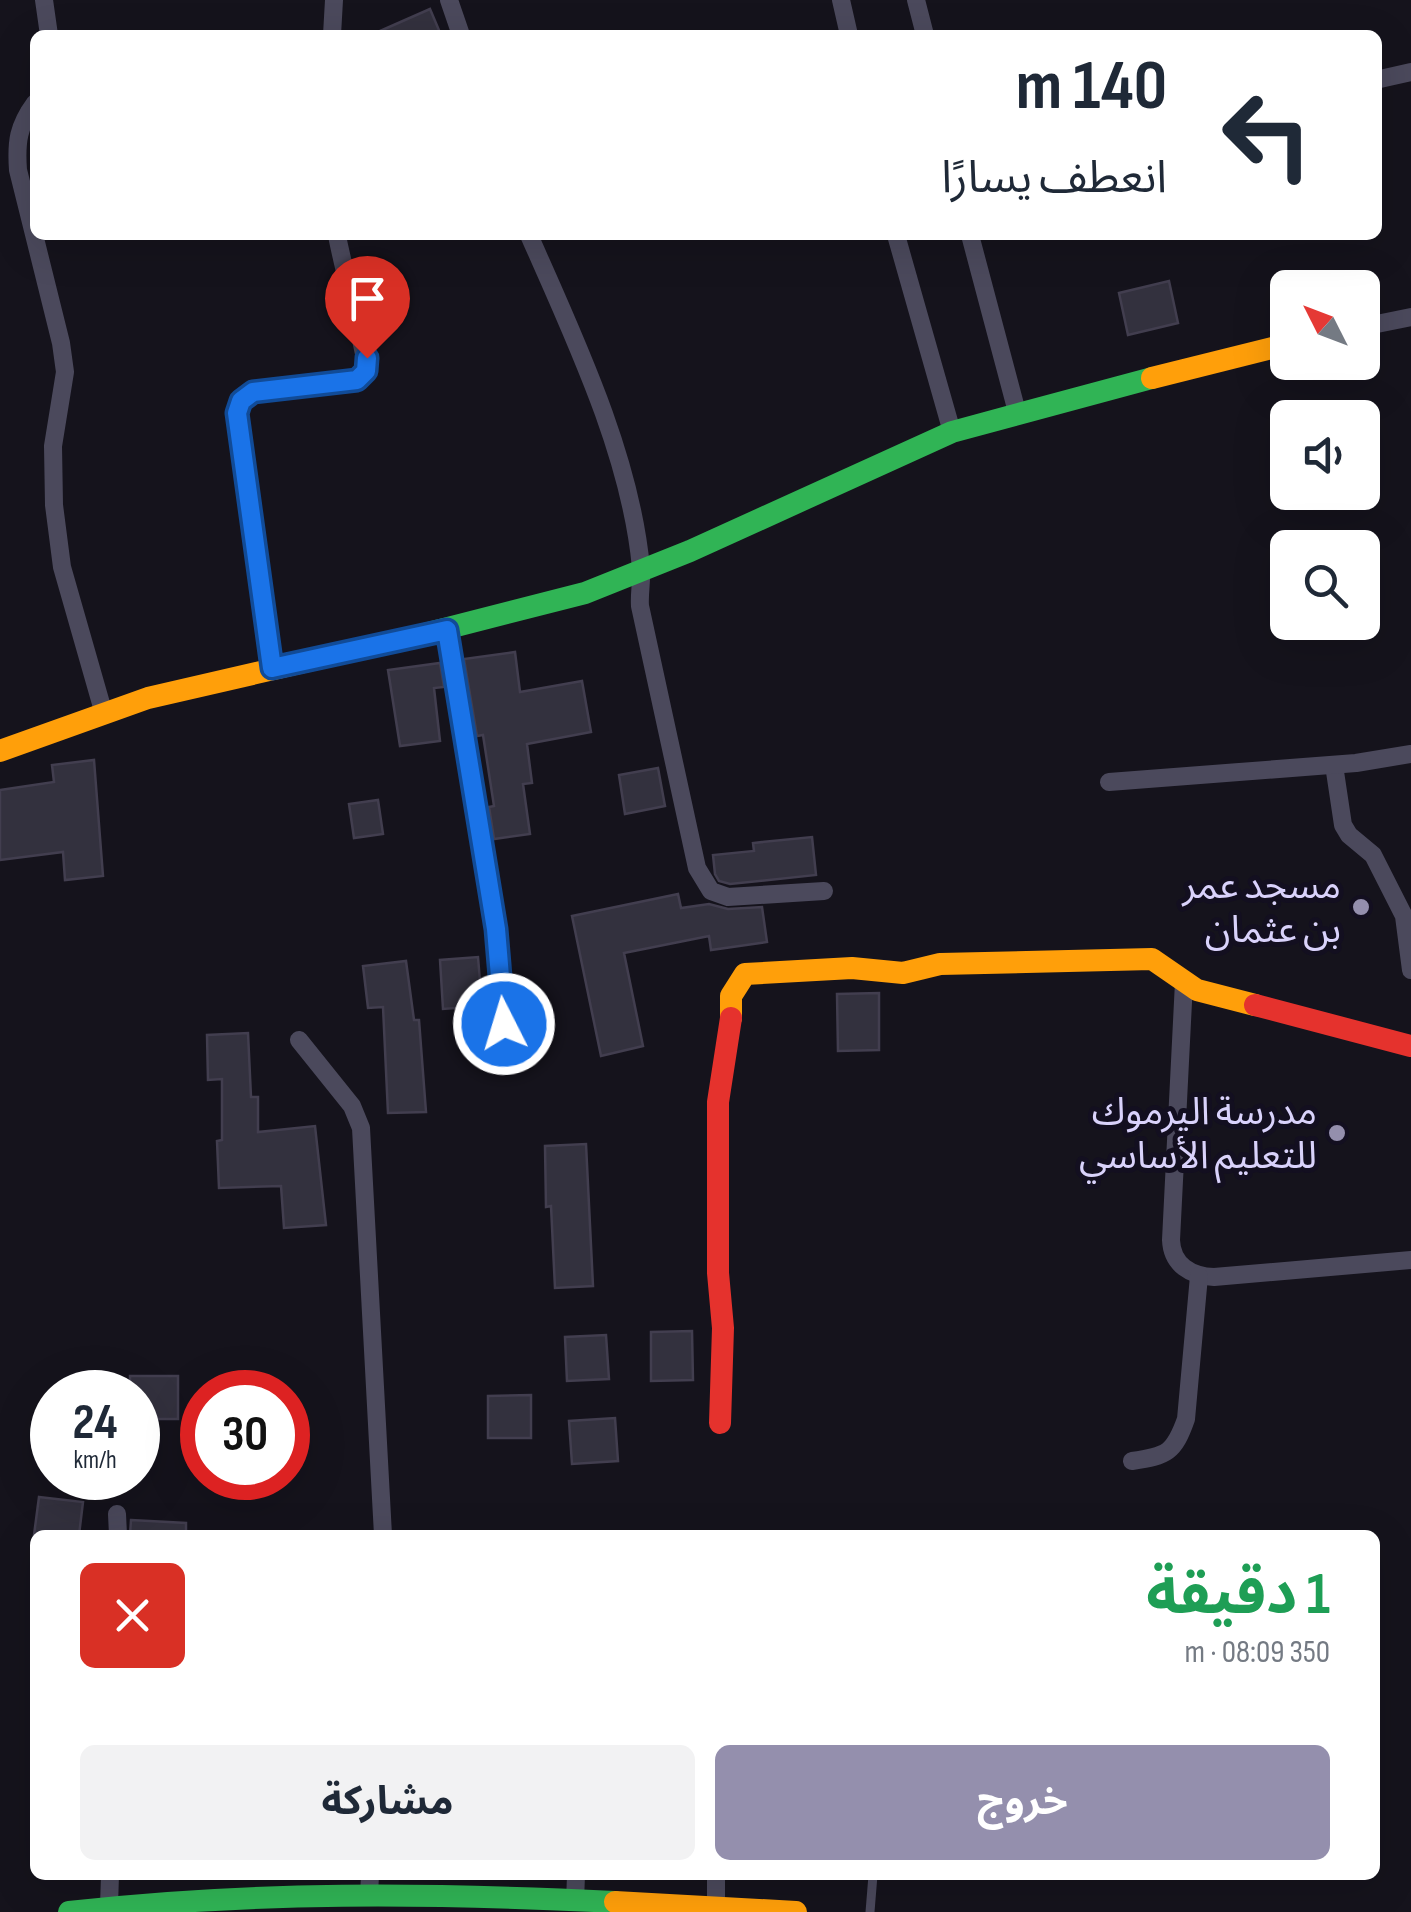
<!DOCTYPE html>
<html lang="ar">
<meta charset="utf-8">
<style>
:root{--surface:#fff;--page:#f2f2f3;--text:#1f2937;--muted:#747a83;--accent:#948fad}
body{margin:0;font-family:"Sofia Sans Condensed","Noto Sans Arabic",sans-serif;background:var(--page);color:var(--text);direction:rtl;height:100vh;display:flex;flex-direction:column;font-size:38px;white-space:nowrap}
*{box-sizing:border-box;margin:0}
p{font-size:32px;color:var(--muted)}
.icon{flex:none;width:55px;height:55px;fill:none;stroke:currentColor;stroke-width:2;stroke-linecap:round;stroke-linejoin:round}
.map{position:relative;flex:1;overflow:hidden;direction:ltr}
.details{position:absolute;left:30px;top:1530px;width:1350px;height:350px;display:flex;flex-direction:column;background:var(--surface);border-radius:15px;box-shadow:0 10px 40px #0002;direction:rtl}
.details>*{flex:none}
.banner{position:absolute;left:30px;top:30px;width:1352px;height:210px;border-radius:15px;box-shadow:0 10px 40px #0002;direction:rtl;background:#fff;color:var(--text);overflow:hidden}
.needle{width:65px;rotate:312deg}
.controls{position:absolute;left:1270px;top:270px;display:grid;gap:20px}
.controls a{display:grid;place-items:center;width:110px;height:110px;border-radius:15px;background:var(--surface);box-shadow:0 10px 40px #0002;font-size:50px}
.speed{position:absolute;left:30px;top:1370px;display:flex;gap:20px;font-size:50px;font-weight:700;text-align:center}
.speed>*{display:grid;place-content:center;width:130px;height:130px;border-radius:50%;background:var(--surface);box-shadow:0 10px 40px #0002;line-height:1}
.speed small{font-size:25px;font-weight:400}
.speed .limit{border:15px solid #d22;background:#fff;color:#111}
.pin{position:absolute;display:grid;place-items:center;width:85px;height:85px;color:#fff;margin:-102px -42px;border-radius:50% 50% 50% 0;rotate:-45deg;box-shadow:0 0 10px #0007}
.pin .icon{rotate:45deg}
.me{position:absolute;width:110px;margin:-55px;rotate:355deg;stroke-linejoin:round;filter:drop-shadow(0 0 8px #0008)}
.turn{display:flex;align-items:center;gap:35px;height:210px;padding:0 50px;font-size:45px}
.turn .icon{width:130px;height:130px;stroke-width:2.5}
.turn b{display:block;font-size:70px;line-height:85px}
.round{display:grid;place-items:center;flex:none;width:105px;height:105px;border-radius:15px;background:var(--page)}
.head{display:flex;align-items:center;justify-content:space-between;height:170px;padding:0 50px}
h1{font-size:60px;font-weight:700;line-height:75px;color:#1e9e55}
.cta{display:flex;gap:20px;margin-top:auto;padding:20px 50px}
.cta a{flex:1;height:115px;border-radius:15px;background:var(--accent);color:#fff;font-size:40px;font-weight:700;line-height:115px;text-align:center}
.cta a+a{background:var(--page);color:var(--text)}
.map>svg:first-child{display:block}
</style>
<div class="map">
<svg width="1411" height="1912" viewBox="0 0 1411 1912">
<rect width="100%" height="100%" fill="#15131c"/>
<g fill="#33313e" stroke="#423e4f" stroke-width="2.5">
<polygon points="430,9 441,35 371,35"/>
<polygon points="1169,281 1178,323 1128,335 1119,293"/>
<polygon points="515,652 520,692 582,681 591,732 527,744 532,783 523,784 530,834 494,839 489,807 494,806 483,735 477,736 464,659"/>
<polygon points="440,663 444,687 434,688 440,741 400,746 388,670"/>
<polygon points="94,760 103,876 65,880 63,852 0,860 0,790 54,782 52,765"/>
<polygon points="658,768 665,806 625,814 619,775"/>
<polygon points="378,800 383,834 354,838 349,804"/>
<polygon points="812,837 816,875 730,884 719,881 715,874 713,855 754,851 753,843"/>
<polygon points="678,894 681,908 709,904 728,909 762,907 767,942 711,950 709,936 624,953 643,1046 601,1056 572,916"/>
<polygon points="478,957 482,1006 443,1009 440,960"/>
<polygon points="406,961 414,1020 419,1020 426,1112 388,1113 383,1007 368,1008 363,966"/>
<polygon points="879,993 879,1050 838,1051 837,994"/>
<polygon points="248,1033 251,1097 258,1097 258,1132 315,1126 326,1225 284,1228 281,1186 219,1188 217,1141 222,1140 222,1079 208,1080 207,1035"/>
<polygon points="586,1144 593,1286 555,1288 551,1206 546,1207 545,1146"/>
<polygon points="692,1331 693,1380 651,1381 651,1332"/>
<polygon points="606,1335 609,1379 567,1381 565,1337"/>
<polygon points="130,1376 178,1376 178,1419 138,1419 138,1392 130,1392"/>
<polygon points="531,1395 531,1438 488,1438 488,1396"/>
<polygon points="615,1418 618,1461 572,1464 569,1421"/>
<polygon points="39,1497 83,1502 79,1535 34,1535"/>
<polygon points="131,1520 186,1523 186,1535 130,1535"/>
</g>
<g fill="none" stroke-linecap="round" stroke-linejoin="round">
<polyline stroke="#4b495c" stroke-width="9" points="870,1912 873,1875"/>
<g stroke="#4b495c" stroke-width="18">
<polyline points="44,0 49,35"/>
<polyline points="449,0 461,35"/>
<polyline points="841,0 849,35"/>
<polyline points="916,0 925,35"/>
<polyline points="332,35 334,0"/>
<polyline points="1380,79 1411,72"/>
<path d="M 35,103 C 18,126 16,142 18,170 L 61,343 L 65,372 L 53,446 L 54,505 L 62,567 L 104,714"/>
<path d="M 529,235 C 574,337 631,456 641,568 C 642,581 639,594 640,606 L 697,868 L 711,891 L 728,897 L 824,891"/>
<polyline points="896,235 952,432"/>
<polyline points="970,235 1017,412"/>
<polyline points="1362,327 1411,317"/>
<polyline points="447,630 496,929 504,1024"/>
<path d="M 271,668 L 237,413 C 250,376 312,386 345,384 C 352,381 362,379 365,371 C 369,363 340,256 337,235"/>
<polyline points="1334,765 1343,825 1349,835 1373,855 1404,916 1411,970"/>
<polyline points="1109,782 1356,763 1411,754"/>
<path d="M 1184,982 L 1171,1240 C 1172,1265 1191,1276 1214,1277 L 1411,1260"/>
<polyline points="299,1040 352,1106 361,1128 383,1535"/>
<path d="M 1132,1461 C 1167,1456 1174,1453 1186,1419 L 1199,1276"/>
<polyline points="117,1514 118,1535"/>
<polyline points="369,1895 370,1875"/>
<polyline points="575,1902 576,1875"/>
<polyline points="109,1906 110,1875"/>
<polyline points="716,1908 716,1875"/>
</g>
<g stroke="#30b455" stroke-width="22">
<polyline points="417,636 585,593 690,551 952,432 1152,378"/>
<path d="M 69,1912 C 252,1891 432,1893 615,1902"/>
</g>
<g stroke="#ff9f0a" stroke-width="22">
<polyline points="1152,378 1288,344"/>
<polyline points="0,751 148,698 417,636"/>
<polyline points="731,1018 731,996 745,974 852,968 903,973 940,964 1152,959 1197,990 1255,1005"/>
<polyline points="615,1902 796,1912"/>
</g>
<g stroke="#e5322d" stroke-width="22">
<polyline points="1255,1005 1411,1046"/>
<polyline points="720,1423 723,1328 718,1273 718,1102 731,1018"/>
</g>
</g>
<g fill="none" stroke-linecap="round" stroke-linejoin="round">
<g stroke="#114b97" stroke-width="25">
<polyline id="route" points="367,358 366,371 357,380 253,392 241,401 237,413 272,668 447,630 496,929 504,1024"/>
</g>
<use href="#route" stroke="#1a73e8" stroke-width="18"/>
</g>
<g fill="#948fad" stroke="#130f20" stroke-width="4">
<circle cx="1361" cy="907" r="10"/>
<circle cx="1337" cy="1133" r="10"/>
</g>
<g text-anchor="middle" stroke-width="10" stroke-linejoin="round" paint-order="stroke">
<g font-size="38" fill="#d9d2fb" stroke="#130f20" text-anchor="end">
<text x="1341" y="898">مسجد عمر<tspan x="1341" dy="44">بن عثمان</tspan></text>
<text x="1317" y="1124">مدرسة اليرموك<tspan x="1317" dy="44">للتعليم الأساسي</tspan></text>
</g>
</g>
</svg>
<div class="controls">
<a><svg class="needle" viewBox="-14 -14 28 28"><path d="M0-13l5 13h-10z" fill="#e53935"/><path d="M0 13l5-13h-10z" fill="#747a83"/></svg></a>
<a><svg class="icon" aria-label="sound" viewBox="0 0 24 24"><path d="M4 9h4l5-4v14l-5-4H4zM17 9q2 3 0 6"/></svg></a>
<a><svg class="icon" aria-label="search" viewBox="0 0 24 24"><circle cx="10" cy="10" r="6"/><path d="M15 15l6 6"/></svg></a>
</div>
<div class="speed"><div>24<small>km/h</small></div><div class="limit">30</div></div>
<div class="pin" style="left:367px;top:358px;background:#d93025"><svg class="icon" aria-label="arrive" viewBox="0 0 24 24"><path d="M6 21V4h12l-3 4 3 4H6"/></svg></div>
<svg class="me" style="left:504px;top:1024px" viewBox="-20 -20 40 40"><circle r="17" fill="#1a73e8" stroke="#fff" stroke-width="3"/><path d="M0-11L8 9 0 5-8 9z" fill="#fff"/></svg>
<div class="banner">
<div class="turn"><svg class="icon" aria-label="left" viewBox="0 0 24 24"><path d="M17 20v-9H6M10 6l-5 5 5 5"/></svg><div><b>140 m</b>انعطف يسارًا</div></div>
</div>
<section class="details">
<div class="head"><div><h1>1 دقيقة</h1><p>350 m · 08:09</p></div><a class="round" style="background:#d93025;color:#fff"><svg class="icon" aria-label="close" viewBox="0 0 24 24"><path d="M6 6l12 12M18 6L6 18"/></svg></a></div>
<div class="cta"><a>خروج</a><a>مشاركة</a></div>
</section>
</div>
